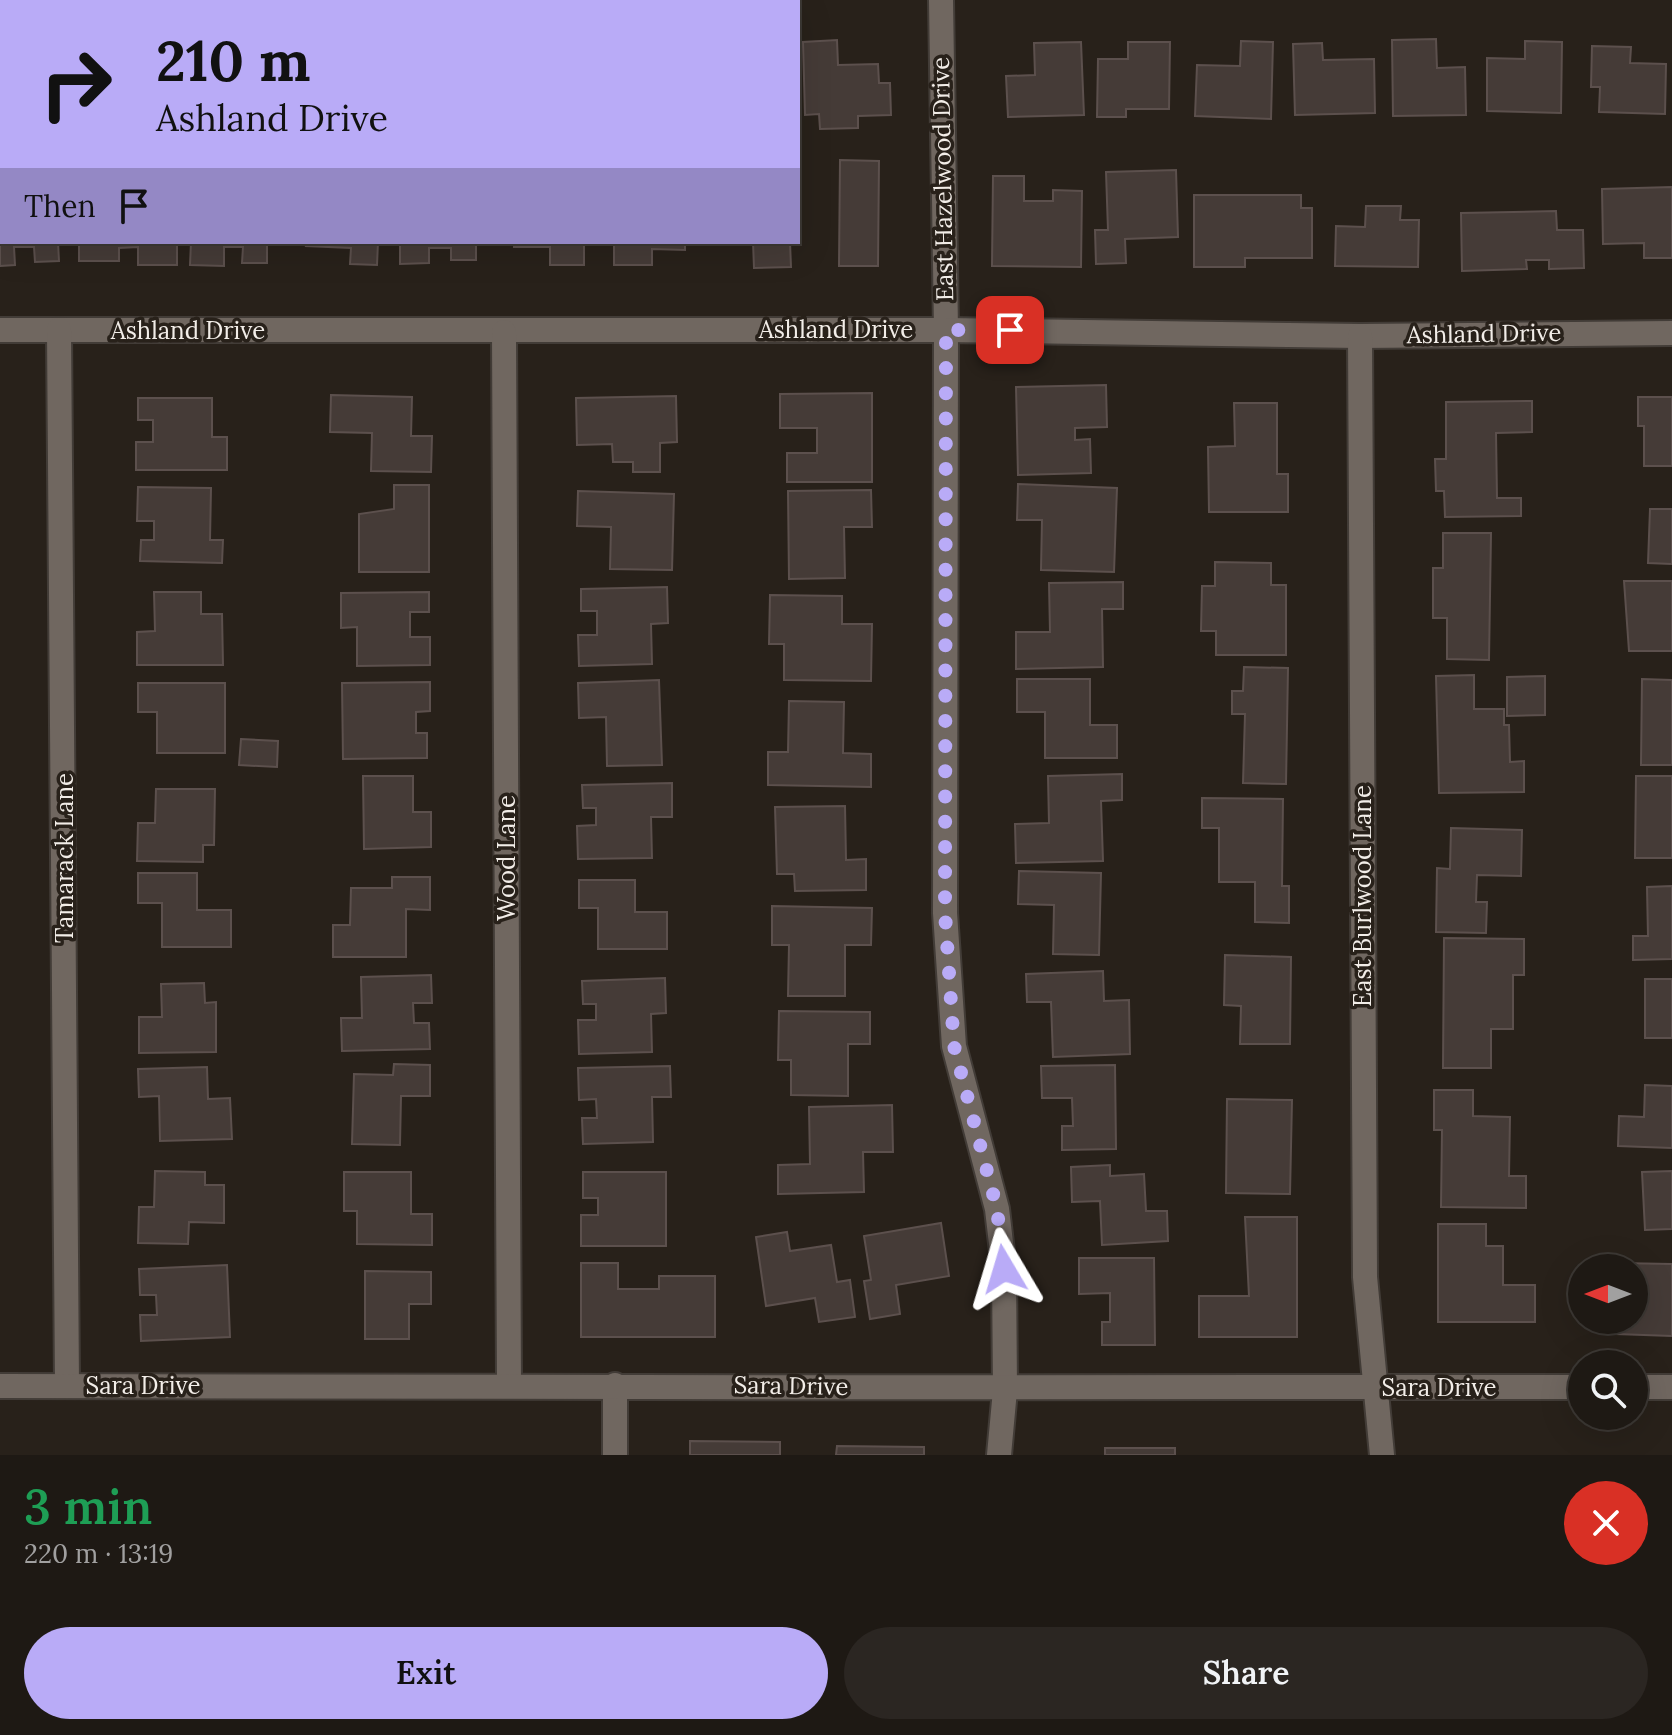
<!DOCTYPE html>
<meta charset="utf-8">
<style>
:root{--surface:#1e1914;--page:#2b2622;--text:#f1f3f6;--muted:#a1a0a0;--line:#3c3834;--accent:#b9abf7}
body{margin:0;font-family:Lora,serif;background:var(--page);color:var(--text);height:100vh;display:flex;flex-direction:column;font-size:30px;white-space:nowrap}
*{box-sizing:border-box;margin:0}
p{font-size:26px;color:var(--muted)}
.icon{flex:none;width:44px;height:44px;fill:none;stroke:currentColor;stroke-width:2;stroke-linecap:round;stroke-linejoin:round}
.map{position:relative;height:1455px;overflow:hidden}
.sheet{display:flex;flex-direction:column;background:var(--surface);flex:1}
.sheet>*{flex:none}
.banner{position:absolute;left:0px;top:0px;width:800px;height:244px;box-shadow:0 8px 32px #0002,0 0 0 2px var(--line);background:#b9abf7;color:#111;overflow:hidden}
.needle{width:52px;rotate:270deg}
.tools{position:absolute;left:1568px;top:1254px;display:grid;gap:16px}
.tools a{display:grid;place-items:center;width:80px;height:80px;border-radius:50%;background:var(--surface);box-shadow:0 8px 32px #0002,0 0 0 2px var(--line);font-size:40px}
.pin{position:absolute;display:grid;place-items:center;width:68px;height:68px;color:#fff;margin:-34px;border-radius:16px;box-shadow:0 4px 12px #0006}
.me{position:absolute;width:88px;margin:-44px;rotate:353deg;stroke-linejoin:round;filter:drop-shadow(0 0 6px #0008)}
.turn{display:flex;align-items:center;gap:28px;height:168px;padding:0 24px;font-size:36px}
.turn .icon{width:104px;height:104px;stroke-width:2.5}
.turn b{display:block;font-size:56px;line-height:68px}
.then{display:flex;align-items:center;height:76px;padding:0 24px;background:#0003;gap:16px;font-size:30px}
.round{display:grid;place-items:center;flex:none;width:84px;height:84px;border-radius:42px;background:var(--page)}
.summary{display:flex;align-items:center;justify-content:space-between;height:136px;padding:0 24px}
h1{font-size:48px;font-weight:600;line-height:60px;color:#1e9e55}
.action{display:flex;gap:16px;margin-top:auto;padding:16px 24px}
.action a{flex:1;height:92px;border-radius:48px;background:var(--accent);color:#111;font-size:32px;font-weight:600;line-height:92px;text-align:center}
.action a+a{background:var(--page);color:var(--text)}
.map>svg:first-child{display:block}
</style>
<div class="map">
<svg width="1672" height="1455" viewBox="0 0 1672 1455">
<rect width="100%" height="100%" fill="#28211a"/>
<g fill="#453b37" stroke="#5c504d" stroke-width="2">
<polygon points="1436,39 1437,68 1465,67 1466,115 1393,116 1392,40"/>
<polygon points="837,40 838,65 878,64 879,83 890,83 891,115 858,116 858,128 820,129 819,114 805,115 803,42"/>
<polygon points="1241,41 1273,42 1271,119 1195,116 1197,65 1240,66"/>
<polygon points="1525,41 1562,42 1561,113 1487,111 1487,58 1525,59"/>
<polygon points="1081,42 1084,115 1008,117 1006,76 1035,75 1034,43"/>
<polygon points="1128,42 1170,42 1169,109 1126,109 1126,117 1097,117 1098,59 1128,59"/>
<polygon points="0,43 2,43 0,127"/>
<polygon points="1322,43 1323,60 1374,59 1375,113 1295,115 1293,44"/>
<polygon points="1592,46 1631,47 1630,63 1666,64 1665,114 1599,112 1600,87 1591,87"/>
<polygon points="840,160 879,161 878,266 839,266"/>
<polygon points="1176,170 1178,237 1125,239 1126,263 1096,264 1095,230 1108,230 1106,172"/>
<polygon points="993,176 1024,176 1024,201 1053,201 1053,190 1082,191 1081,267 992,266"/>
<polygon points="0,178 2,242 58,242 59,261 35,262 34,247 14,247 15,265 0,266"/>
<polygon points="1672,187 1672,258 1644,258 1644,243 1603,244 1602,189"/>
<polygon points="1194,195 1301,195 1301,208 1312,208 1312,258 1245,258 1245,267 1194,267"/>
<polygon points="1366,206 1401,206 1400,220 1419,220 1418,267 1335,266 1336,226 1365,227"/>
<polygon points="1556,211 1557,230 1583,230 1584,268 1549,269 1549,260 1526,260 1527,269 1462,271 1461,213"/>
<polygon points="79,242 177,242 177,265 138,265 138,247 119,248 119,261 79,261"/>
<polygon points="191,242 267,242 267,263 242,263 243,247 224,247 224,266 190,265"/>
<polygon points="307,242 378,242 377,265 350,264 351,248 306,246"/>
<polygon points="400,242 476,242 476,260 451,260 451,248 429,248 429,263 400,264"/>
<polygon points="514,242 584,242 584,265 550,265 550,247 514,247"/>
<polygon points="614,242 685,242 685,250 652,249 652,265 614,265"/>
<polygon points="753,242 790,242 791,267 754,268"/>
<polygon points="1106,385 1107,427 1075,428 1075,440 1090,439 1091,473 1018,475 1016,387"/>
<polygon points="872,393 872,482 787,482 787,453 817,453 817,428 780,428 780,394"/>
<polygon points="331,395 412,397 411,436 432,436 431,472 371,471 372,433 330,432"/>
<polygon points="676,396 677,442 660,443 660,472 633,472 633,462 613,462 612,444 577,445 576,398"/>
<polygon points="1638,397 1672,397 1672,466 1644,466 1644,426 1638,426"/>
<polygon points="138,398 212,398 212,437 227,437 227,470 136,470 136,442 153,442 153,420 138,420"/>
<polygon points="1532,401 1532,432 1496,433 1497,498 1521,498 1521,516 1445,517 1444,491 1436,491 1435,459 1446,459 1446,402"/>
<polygon points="1234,403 1277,403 1277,474 1288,474 1288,512 1209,512 1208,447 1235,446"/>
<polygon points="1018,484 1117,488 1114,572 1041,570 1042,520 1017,520"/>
<polygon points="394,485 429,485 429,572 359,572 359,514 394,509"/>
<polygon points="138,487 211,488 210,540 223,540 222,563 140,561 141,540 154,540 154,521 137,521"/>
<polygon points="871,490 872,527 844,527 845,578 789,579 788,491"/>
<polygon points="578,491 674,494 672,570 610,569 611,527 577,526"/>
<polygon points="1650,509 1672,509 1672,564 1648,563"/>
<polygon points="1443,533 1491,533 1489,660 1447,659 1447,618 1433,618 1433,568 1443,568"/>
<polygon points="1215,562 1271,563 1271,585 1286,585 1286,655 1216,655 1216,631 1201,631 1202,586 1215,586"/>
<polygon points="1624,581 1672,581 1672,651 1629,651"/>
<polygon points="1123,582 1123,609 1102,609 1103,667 1016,669 1016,632 1050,632 1049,583"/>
<polygon points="667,587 668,623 651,624 652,664 579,666 578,635 597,635 597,611 581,611 581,589"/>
<polygon points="154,592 201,592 201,614 222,614 223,665 137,665 137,632 155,631"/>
<polygon points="429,592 429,612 410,612 410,637 430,637 430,665 357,666 357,627 341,628 341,593"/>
<polygon points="770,595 842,596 842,624 872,624 871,681 784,680 784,644 769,644"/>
<polygon points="1244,667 1288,668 1286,784 1243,783 1245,714 1232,714 1232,691 1243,691"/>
<polygon points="1474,675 1474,709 1504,709 1504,725 1509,725 1510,762 1524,761 1524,792 1439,793 1436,676"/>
<polygon points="1545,676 1545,715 1507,716 1507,677"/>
<polygon points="1017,679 1090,679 1090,725 1117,725 1117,758 1045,758 1045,712 1017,712"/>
<polygon points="1642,679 1672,680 1672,765 1641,765"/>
<polygon points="659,680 662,765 607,766 606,717 579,718 578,683"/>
<polygon points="430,682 430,711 416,712 416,733 427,733 427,758 343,759 342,683"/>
<polygon points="138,683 225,683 225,753 157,753 157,712 138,712"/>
<polygon points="789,701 844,702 843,753 871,754 871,787 768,785 768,752 788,752"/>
<polygon points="241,739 278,741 277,767 239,765"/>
<polygon points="1122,774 1122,800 1101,801 1103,861 1016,863 1015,824 1049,823 1048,776"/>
<polygon points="363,776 413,776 413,812 431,812 431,847 364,849"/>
<polygon points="1636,776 1672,776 1672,858 1635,858"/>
<polygon points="672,783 672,817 651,817 652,858 578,859 577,826 596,825 596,808 583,808 582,785"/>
<polygon points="156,789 215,789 214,845 203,845 203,862 137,861 138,823 155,823"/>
<polygon points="1202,798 1283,799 1282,886 1289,886 1289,923 1255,922 1255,882 1219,882 1219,828 1202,828"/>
<polygon points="845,806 846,860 866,859 866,890 795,891 794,874 777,874 775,807"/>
<polygon points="1451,828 1522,830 1521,876 1477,875 1476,902 1487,902 1486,933 1436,932 1437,868 1450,869"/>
<polygon points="1019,871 1101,873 1099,955 1053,954 1054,905 1018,904"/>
<polygon points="138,873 197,873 197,910 231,910 231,947 162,947 162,903 138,903"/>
<polygon points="392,877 430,877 430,910 406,909 406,957 333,957 333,925 350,925 351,888 392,888"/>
<polygon points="579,880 635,880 635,912 667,912 667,949 598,949 598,908 579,908"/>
<polygon points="1672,886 1672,959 1633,960 1633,936 1648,936 1647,887"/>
<polygon points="772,906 872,908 871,945 845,945 845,996 788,996 789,945 772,945"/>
<polygon points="1444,938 1524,939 1524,975 1513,975 1513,1029 1491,1029 1491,1068 1443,1068"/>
<polygon points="1225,955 1291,957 1290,1044 1240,1044 1241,1006 1224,1005"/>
<polygon points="1103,971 1104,1001 1129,1000 1130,1054 1053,1057 1051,1002 1027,1002 1026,974"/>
<polygon points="431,975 432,1003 413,1003 414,1023 429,1023 430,1049 342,1051 341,1018 362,1018 361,977"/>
<polygon points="665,978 666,1013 651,1014 652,1052 579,1054 578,1020 596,1020 596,1004 583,1004 582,981"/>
<rect x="1645" y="979" width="27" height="59"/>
<polygon points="204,983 205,1003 216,1002 216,1052 139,1053 139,1017 162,1017 161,984"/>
<polygon points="779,1011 870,1012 870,1044 848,1044 848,1096 791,1095 791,1060 778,1060"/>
<polygon points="394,1064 430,1065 430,1096 401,1096 400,1145 352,1144 354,1074 393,1075"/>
<polygon points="1115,1065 1116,1149 1062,1150 1062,1126 1073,1126 1072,1098 1042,1098 1041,1066"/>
<polygon points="670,1066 671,1097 652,1097 653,1142 583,1144 582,1118 597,1118 596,1099 579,1100 578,1068"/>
<polygon points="207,1067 208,1099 230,1098 232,1139 160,1141 159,1096 139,1097 138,1069"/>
<polygon points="1645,1085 1672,1086 1672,1148 1618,1146 1619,1116 1644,1117"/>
<polygon points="1434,1090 1473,1090 1473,1116 1510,1117 1509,1176 1526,1176 1526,1208 1441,1207 1442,1130 1434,1130"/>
<polygon points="1227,1099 1292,1100 1290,1194 1226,1193"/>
<polygon points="892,1105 893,1152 863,1152 864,1192 778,1194 778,1165 810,1164 809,1107"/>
<polygon points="1110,1165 1110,1176 1144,1174 1146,1211 1167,1211 1168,1241 1102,1245 1100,1201 1072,1202 1071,1167"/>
<polygon points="155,1171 205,1172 205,1185 224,1185 224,1223 189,1222 188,1244 138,1243 139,1207 154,1207"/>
<polygon points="1672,1171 1672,1229 1645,1230 1642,1172"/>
<polygon points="344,1172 411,1172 411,1214 432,1214 432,1245 357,1244 357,1211 344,1211"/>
<polygon points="583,1172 666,1172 666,1246 581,1246 581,1215 598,1215 598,1198 583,1198"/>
<polygon points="1245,1217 1297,1217 1297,1337 1199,1337 1199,1296 1249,1296"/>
<polygon points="941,1223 949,1276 896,1285 900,1314 870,1319 864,1281 871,1280 864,1236"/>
<polygon points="1438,1224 1486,1224 1486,1246 1503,1246 1503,1285 1535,1285 1535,1322 1438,1322"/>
<polygon points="787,1232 790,1251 831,1245 837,1282 850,1280 855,1317 819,1322 815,1298 766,1306 756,1237"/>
<polygon points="1079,1258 1154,1258 1155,1345 1102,1345 1102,1322 1110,1322 1110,1293 1079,1294"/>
<polygon points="581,1263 618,1263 618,1289 659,1289 659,1276 715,1276 715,1337 581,1337"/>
<polygon points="1618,1263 1672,1264 1672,1336 1616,1334 1616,1320 1634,1320 1634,1268 1617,1268"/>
<polygon points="227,1265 230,1337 141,1341 140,1315 157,1315 156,1295 140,1295 139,1269"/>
<polygon points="365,1271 431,1272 431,1304 409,1304 409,1339 365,1339"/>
<polygon points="690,1441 780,1442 780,1455 690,1455"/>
<polygon points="837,1446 924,1447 924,1455 836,1455"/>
<rect x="1105" y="1448" width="70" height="7"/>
</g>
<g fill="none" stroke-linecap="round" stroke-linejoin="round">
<g stroke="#423c37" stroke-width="28">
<g id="minor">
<polyline points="941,0 946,330 945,913 954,1046 997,1209 1004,1269 1005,1390 999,1455"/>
<polyline points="0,330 946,330 1360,336 1672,333"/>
<polyline points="59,330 67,1386"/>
<polyline points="504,332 509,1385"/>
<polyline points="1360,336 1365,1277 1382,1455"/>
<polyline points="615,1385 615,1455"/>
<path d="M 0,1386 C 527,1384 1055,1391 1582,1387"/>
<polyline points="1634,1387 1672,1387"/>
</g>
</g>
<use href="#minor" stroke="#706760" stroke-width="24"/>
</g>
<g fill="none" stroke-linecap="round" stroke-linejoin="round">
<polyline stroke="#b9abf7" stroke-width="14" stroke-dasharray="0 25.2" points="1004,1269 997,1209 954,1046 945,913 946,330 1010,330"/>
</g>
<g text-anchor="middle" stroke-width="7" stroke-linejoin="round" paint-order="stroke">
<g font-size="24" fill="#f2ede8" stroke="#28211a">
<text transform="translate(943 179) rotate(-91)" y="8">East Hazelwood Drive</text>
<text x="836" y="338">Ashland Drive</text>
<text x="188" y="339">Ashland Drive</text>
<text transform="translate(1484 334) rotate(-1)" y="8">Ashland Drive</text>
<text transform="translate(65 858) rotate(-90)" y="8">Tamarack Lane</text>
<text transform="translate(507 858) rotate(-90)" y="8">Wood Lane</text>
<text transform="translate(1363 896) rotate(-90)" y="8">East Burlwood Lane</text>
<text x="143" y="1394">Sara Drive</text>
<text transform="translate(791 1386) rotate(1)" y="8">Sara Drive</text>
<text x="1439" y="1396">Sara Drive</text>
</g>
</g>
</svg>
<div class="tools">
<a><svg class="needle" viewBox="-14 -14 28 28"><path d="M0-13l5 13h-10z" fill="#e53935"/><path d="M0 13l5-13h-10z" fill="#a1a0a0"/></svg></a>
<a><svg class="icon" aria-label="search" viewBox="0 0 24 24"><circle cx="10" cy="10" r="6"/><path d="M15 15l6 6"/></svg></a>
</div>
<div class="pin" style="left:1010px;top:330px;background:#d93025"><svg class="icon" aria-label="arrive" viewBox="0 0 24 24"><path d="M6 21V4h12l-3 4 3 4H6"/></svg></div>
<svg class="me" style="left:1004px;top:1269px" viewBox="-20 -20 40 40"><path d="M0-17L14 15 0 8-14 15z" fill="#b9abf7" stroke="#fff" stroke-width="4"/></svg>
<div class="banner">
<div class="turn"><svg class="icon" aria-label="right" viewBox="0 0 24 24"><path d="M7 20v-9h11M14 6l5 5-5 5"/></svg><div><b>210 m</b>Ashland Drive</div></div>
<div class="then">Then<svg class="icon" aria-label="arrive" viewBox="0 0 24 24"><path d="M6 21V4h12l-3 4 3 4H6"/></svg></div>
</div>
</div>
<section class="sheet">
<div class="summary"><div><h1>3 min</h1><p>220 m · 13:19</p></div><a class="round" style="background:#d93025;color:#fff"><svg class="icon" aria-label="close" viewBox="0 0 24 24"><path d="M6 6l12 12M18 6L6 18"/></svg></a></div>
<div class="action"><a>Exit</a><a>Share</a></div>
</section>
